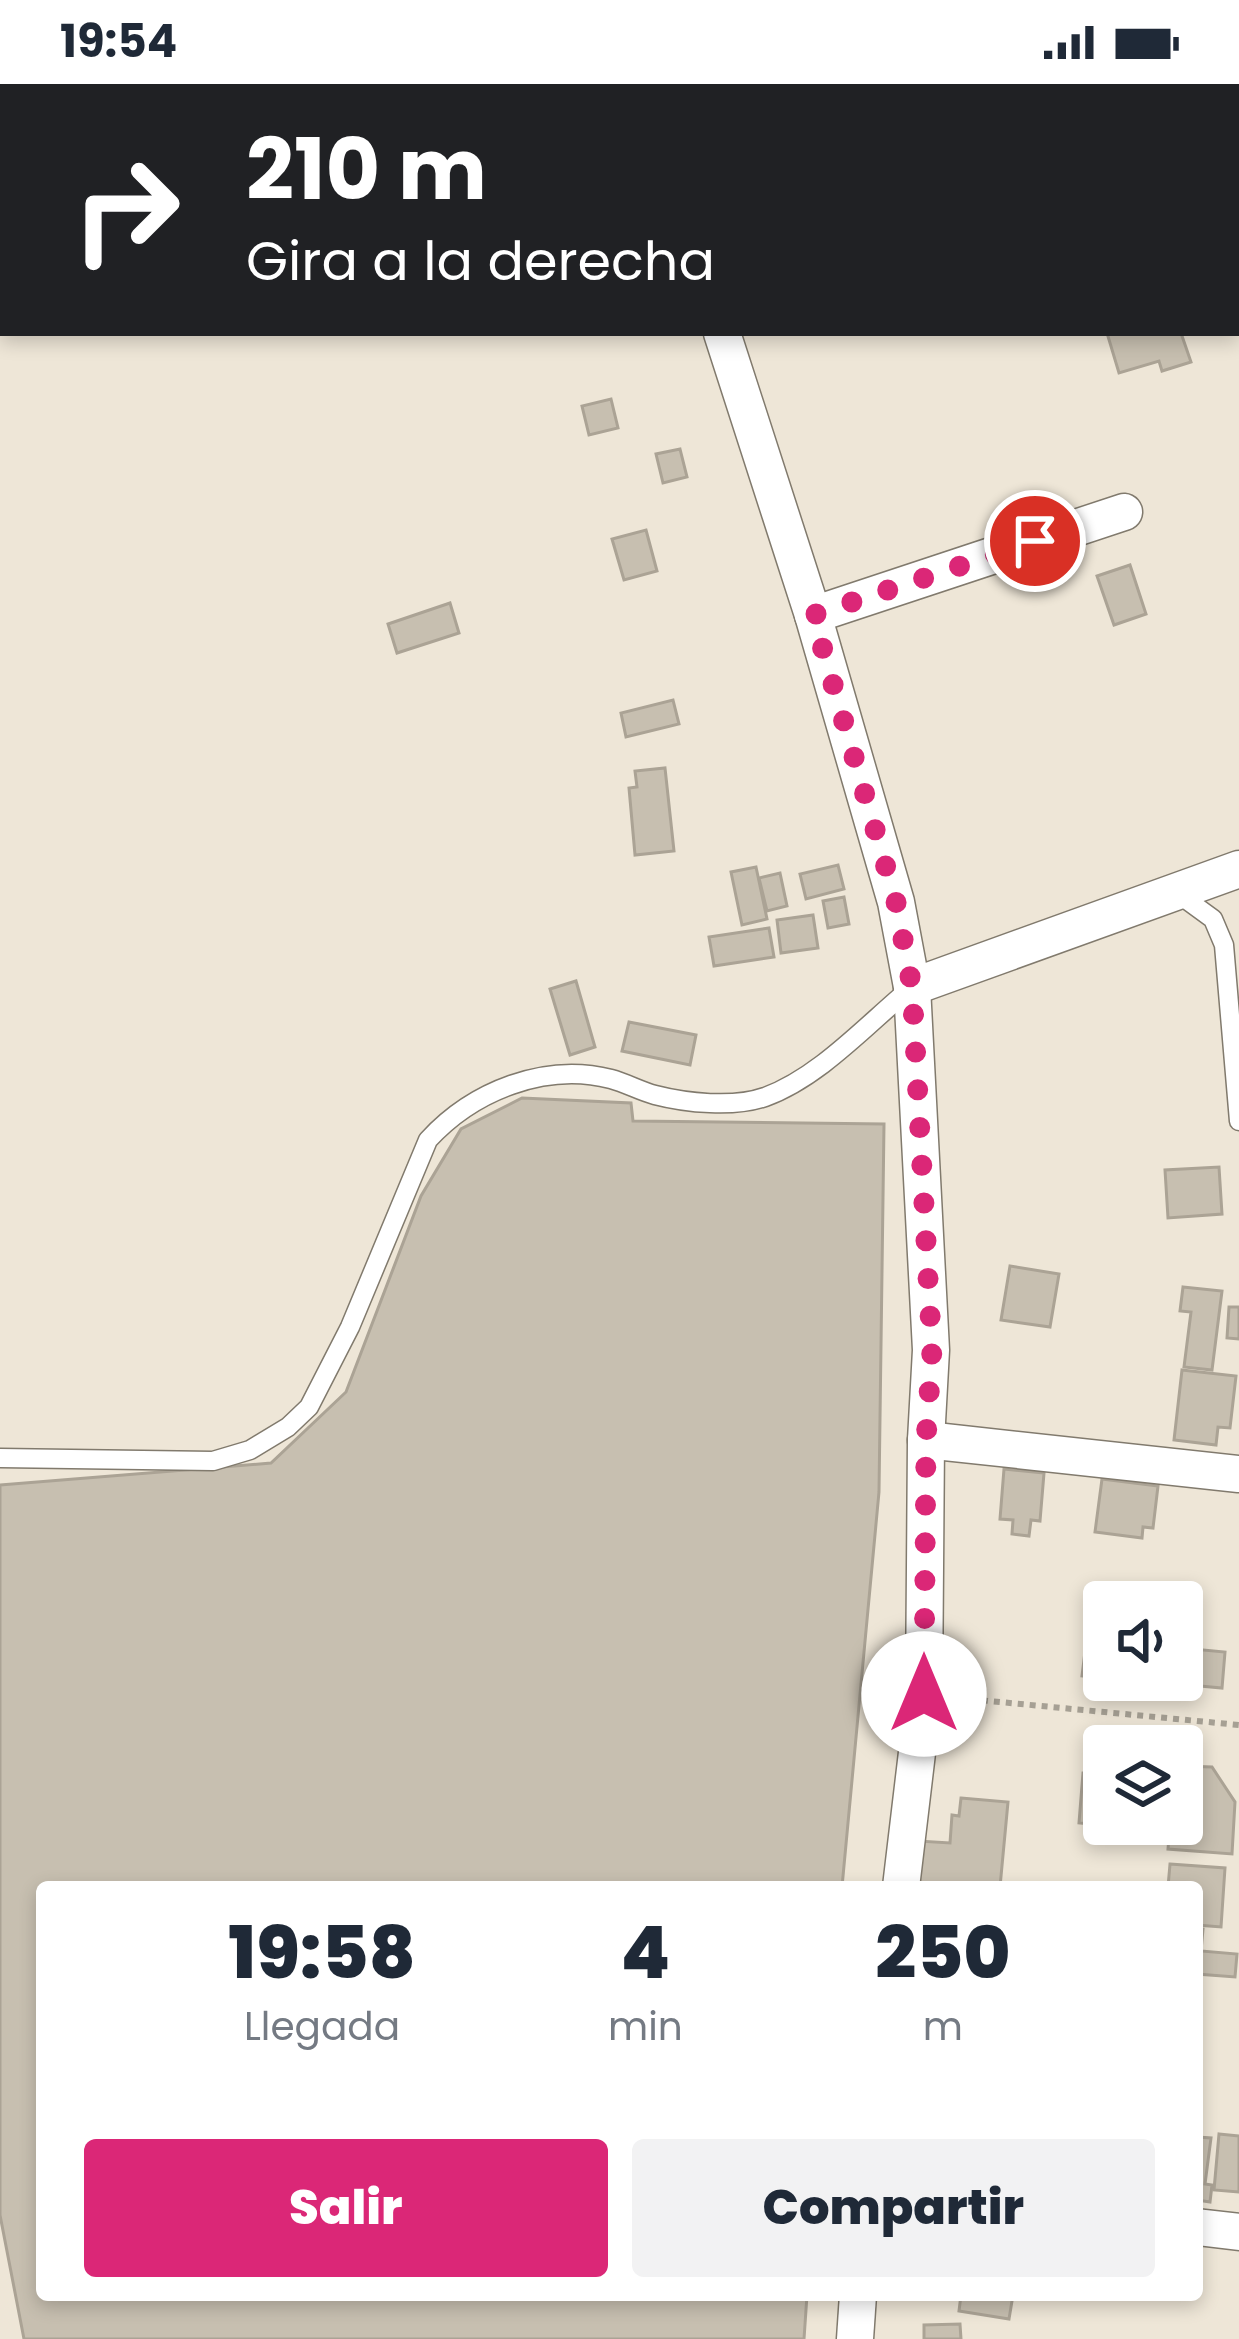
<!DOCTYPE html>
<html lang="es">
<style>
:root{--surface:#fff;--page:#f2f2f3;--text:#1f2937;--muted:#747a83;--accent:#db2777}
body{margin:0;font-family:Poppins,sans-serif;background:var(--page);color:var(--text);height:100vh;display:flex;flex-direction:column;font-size:45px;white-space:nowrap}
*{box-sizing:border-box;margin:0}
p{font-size:39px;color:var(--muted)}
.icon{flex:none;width:66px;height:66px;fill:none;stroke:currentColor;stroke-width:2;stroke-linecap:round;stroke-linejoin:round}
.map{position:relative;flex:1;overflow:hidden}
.panel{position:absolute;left:36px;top:1797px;width:1167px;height:420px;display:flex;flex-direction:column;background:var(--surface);border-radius:12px;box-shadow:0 6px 18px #0003}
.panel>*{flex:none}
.guide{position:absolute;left:0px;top:0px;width:1239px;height:252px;box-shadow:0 6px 18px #0003;background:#202124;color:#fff;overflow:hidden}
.controls{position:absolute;left:1083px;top:1497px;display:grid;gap:24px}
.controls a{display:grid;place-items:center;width:120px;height:120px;border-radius:12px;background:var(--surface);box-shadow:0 6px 18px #0003;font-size:60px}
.pin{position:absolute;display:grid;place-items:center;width:102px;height:102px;color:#fff;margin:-51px;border:6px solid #fff;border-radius:50%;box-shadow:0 3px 12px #0007}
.me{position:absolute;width:132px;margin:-66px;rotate:0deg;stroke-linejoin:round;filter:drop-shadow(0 0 9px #0008)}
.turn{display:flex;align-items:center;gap:42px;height:252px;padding:0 48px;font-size:54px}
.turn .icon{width:156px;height:156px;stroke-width:2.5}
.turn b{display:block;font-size:84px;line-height:102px}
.eta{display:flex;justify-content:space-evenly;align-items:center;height:204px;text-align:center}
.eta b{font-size:72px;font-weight:800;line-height:84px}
.button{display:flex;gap:24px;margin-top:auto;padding:24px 48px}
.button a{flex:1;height:138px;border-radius:12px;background:var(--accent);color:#fff;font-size:48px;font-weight:800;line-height:138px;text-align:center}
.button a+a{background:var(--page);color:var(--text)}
.status{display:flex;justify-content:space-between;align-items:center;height:84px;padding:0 60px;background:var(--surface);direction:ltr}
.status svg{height:33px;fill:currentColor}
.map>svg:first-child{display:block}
</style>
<div class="status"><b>19:54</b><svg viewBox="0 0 49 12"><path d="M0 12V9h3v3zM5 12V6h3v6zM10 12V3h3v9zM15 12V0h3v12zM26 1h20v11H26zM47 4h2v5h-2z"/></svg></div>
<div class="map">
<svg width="1239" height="2255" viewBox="0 0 1239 2255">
<rect width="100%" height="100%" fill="#eee6d7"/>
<g fill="#c7bfb0" stroke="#aba395" stroke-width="3">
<polygon points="1107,249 1181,249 1191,278 1162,287 1159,277 1119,289"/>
<polygon points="611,315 618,344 589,351 582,322"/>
<polygon points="680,365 687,393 663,399 656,370"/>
<polygon points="646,446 657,487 624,496 612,455"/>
<polygon points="1130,481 1146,530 1114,541 1097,492"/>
<polygon points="450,519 459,549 397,569 388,540"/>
<polygon points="673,616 679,640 626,653 621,629"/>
<polygon points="665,684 674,767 635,771 629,704 637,703 635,687"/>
<polygon points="838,781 844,805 806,815 800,790"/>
<polygon points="756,783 767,835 742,841 731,788"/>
<polygon points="780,789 787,822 767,827 759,794"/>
<polygon points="844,813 849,840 828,844 823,817"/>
<polygon points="813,831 818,864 781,869 777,836"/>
<polygon points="769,844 774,873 714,882 709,853"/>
<polygon points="576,897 595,963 570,971 550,905"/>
<polygon points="629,938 696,951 690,981 622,967"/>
<polygon points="522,1014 631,1019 633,1037 884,1040 879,1408 842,1803 42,1803 42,2211 807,2211 804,2255 24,2255 0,2131 0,1401 271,1379 346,1308 421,1112 461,1045"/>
<polygon points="1219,1083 1222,1130 1168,1134 1165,1086"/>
<polygon points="1010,1182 1059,1190 1050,1243 1001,1236"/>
<polygon points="1183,1203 1222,1207 1212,1286 1184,1283 1191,1228 1180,1227"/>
<polygon points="1229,1223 1239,1223 1239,1255 1227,1254"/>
<polygon points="1182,1286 1236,1292 1230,1344 1218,1343 1216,1361 1174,1356"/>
<polygon points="1004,1385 1044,1389 1040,1437 1031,1436 1029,1452 1012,1450 1013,1436 1000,1435"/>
<polygon points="1102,1395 1158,1402 1153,1444 1143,1443 1142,1454 1095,1448"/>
<polygon points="1091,1519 1104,1520 1104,1594 1082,1592"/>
<polygon points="1182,1564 1225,1568 1222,1604 1167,1599 1167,1596 1182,1596"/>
<polygon points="1182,1682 1212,1683 1235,1718 1232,1770 1168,1765 1170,1740 1182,1740"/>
<polygon points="1083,1689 1104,1690 1104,1740 1157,1740 1157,1746 1079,1739"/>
<polygon points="961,1714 1008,1718 1000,1803 914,1803 919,1757 950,1759 952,1731 959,1732"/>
<polygon points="1170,1780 1225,1784 1221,1843 1197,1841 1197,1803 1168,1803"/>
<polygon points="1197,1844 1203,1845 1201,1867 1237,1870 1235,1893 1197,1890"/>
<polygon points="1219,2050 1239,2052 1239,2108 1214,2106"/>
<polygon points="1197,2053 1211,2054 1205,2100 1212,2101 1210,2118 1197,2116"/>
<polygon points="961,2211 1013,2211 1009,2235 959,2227"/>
<polygon points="960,2240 961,2255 924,2255 924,2241"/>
</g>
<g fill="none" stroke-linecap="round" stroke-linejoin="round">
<g stroke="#817a6d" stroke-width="21">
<g id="lane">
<polyline points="1176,808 1213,835 1224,861 1239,1037"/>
<path d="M 0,1374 L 213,1377 L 250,1366 L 288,1343 L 309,1323 L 350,1243 L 428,1056 C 473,1007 545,978 611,995 C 626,999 640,1007 655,1011 C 686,1019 734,1024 765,1013 C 820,993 867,940 912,903"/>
</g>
</g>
<g stroke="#817a6d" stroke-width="39">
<g id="street">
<polyline points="612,0 613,3"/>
<polyline points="722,249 813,531 896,818 912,903 931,1266 926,1356 924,1610 901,1803"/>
<polyline points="813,531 1124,428"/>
<polyline points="912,903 1239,785"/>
<polyline points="926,1356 1239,1390"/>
<polyline points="1197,2143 1239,2148"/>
<polyline points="855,2255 858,2211"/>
</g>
</g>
<polyline stroke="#a6a094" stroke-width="6" stroke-dasharray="6 6" stroke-linecap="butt" points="958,1614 1239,1641"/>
<use href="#lane" stroke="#fff" stroke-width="18"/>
<use href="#street" stroke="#fff" stroke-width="36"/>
</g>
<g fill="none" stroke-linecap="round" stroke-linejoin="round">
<polyline stroke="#db2777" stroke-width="21" stroke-dasharray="0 37.8" points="924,1610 926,1356 932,1266 912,903 896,818 813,531 1035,457"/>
</g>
</svg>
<div class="controls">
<a><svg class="icon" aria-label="sound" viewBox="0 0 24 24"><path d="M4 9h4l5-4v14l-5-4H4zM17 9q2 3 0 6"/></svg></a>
<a><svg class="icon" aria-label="layers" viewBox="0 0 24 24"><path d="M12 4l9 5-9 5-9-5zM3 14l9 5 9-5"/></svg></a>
</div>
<div class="pin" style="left:1035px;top:457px;background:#d93025"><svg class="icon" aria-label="arrive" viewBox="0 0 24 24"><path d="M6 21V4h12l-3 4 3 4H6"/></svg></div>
<svg class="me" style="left:924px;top:1610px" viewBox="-20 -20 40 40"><circle r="19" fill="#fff"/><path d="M0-13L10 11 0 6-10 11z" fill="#db2777"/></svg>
<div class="guide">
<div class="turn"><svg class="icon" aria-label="right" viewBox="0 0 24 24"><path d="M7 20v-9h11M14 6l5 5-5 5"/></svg><div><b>210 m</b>Gira a la derecha</div></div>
</div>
<section class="panel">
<div class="eta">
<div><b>19:58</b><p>Llegada</p></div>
<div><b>4</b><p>min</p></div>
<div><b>250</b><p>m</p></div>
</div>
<div class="button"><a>Salir</a><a>Compartir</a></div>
</section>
</div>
